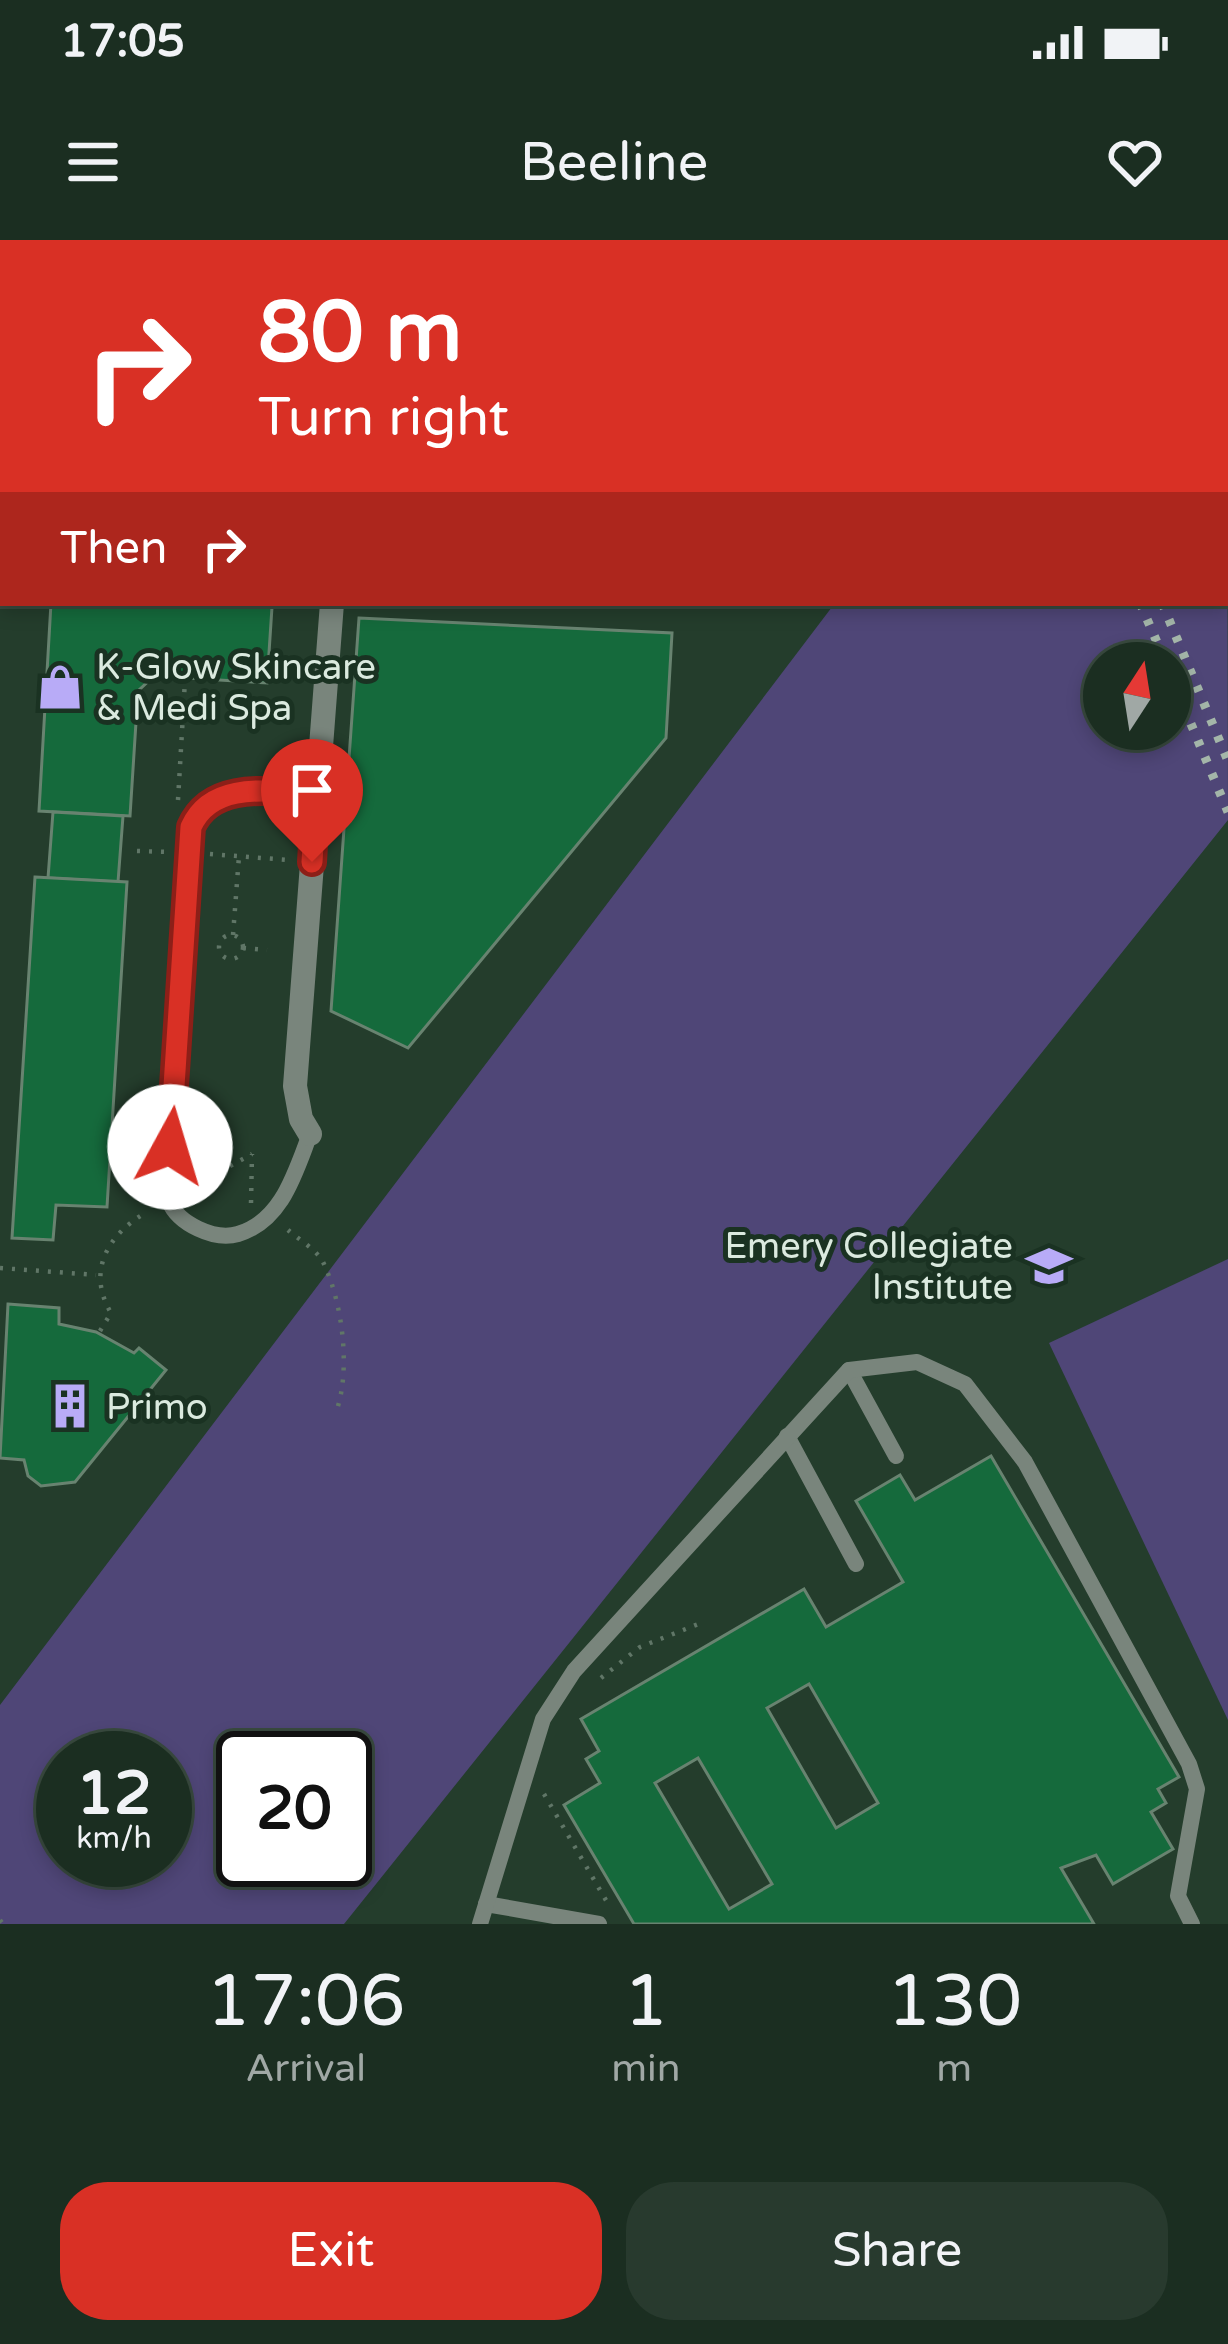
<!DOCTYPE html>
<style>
:root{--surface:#1b2e21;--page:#283a2e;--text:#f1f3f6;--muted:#a0a8a5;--line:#394a3f;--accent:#d93025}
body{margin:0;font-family:"Varela Round",sans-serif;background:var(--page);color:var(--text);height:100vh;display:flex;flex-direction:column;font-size:45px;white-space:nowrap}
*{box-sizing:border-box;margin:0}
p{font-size:39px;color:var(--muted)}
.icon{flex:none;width:66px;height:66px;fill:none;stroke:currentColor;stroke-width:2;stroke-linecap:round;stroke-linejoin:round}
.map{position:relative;height:1684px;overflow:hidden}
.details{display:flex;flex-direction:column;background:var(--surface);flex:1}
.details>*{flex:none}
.top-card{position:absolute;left:0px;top:0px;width:1230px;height:366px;box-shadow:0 6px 18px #0003,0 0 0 3px var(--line);background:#d93025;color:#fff;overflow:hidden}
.needle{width:78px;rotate:12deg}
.controls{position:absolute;left:1083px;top:402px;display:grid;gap:24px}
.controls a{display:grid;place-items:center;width:108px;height:108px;border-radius:50%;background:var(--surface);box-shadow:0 6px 18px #0003,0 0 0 3px var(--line);font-size:60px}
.speed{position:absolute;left:36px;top:1491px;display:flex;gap:24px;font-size:60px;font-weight:700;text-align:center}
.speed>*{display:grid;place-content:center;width:156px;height:156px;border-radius:50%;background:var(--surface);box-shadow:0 6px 18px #0003,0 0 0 3px var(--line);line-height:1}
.speed small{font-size:30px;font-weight:400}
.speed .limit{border:6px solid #111;border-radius:18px;background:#fff;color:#111}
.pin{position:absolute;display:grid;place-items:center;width:102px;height:102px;color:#fff;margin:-123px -51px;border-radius:50% 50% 50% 0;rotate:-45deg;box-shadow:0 0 12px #0007}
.pin .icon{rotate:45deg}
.me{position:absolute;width:132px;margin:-66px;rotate:6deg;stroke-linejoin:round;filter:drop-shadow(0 0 9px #0008)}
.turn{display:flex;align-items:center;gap:42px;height:252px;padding:0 60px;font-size:54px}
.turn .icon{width:156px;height:156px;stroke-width:2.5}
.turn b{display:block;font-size:84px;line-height:102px}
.then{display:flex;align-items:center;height:114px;padding:0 60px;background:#0003;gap:24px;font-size:45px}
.eta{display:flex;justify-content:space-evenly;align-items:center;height:204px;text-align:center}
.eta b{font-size:72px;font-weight:600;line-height:84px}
.cta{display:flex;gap:24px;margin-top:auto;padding:24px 60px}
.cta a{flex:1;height:138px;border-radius:48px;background:var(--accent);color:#fff;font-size:48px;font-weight:600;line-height:138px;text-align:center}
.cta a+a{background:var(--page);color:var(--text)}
.status{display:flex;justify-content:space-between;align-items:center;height:84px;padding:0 60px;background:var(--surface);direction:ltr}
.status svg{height:33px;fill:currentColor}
header{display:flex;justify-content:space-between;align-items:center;height:156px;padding:0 60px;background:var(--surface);font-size:54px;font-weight:600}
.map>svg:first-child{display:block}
</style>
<div class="status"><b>17:05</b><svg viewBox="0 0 49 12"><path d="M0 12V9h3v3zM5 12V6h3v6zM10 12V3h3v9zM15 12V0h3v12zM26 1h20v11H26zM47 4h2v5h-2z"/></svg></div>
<header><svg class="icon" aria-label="menu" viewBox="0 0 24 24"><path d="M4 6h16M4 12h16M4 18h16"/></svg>Beeline<svg class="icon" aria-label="heart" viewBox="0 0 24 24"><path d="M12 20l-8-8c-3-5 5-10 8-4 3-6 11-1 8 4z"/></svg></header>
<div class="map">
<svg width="1228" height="1684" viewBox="0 0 1228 1684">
<rect width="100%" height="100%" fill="#243d2c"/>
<g fill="#4f4677" fill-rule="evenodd">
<path d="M 1227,74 L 1228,580 L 344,1684 L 0,1684 L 0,1465 L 835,363 L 1227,363 ZM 1170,423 L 1170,489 L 1104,489 L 1104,423 ZM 63,1518 L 165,1518 L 165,1620 L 63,1620 ZM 243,1518 L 345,1518 L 345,1620 L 243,1620 Z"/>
<polygon points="1228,1019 1228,1480 1049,1103"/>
</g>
<g fill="#156a3c" stroke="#688370" stroke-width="3" fill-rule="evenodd">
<polygon points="51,363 260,363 272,367 267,443 154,436 138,451 130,576 39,571"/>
<polygon points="359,378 672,393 666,498 408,808 331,771"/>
<polygon points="53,572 123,576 118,642 48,638"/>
<polygon points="35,637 127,642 107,967 56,965 53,1000 12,998"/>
<polygon points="8,1064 59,1068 59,1084 96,1092 134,1113 139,1108 166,1130 75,1242 41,1246 28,1236 24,1220 0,1218"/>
<path d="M 991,1216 L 1179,1537 L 1158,1549 L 1166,1563 L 1151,1572 L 1173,1609 L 1113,1644 L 1096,1615 L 1061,1628 L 1094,1684 L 634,1684 L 564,1565 L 600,1543 L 586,1519 L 599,1511 L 581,1479 L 804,1349 L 826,1387 L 903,1342 L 856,1261 L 900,1235 L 915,1260 ZM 809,1444 L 878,1563 L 836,1588 L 767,1468 ZM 698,1518 L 772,1644 L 729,1669 L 655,1543 Z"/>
</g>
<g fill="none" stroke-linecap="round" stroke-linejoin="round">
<g stroke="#607667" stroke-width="4.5" stroke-dasharray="3 9" stroke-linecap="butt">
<polyline points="178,560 185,440"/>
<polyline points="137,611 169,612"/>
<polyline points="210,614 288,620"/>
<polyline points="233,695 239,616"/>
<circle cx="231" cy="707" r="12"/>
<polyline points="243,708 267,710"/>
<polyline points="188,949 252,914"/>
<polyline points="251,963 252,914"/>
<path d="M 288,990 C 298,999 317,1010 323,1022 C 343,1063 351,1132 336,1172"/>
<polyline points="0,1028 96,1035"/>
<path d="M 100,1091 L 111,1073 C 86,1031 108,994 147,972"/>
<polyline points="601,1438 640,1407 701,1383"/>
<polyline points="544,1554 607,1662"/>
<polyline points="0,1680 3,1684"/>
</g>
<g stroke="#79857c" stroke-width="16">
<path d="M 310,894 C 295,933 282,981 238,994 C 215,1001 178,984 169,961 C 158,933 173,899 175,871 C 182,776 185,681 191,587 C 212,538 273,552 316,554"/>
<polyline points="849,1130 896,1216"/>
<polyline points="787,1196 856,1324"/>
<polyline points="486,1664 599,1684"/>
<polyline points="480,1684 543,1479 574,1431 849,1130 917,1122 965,1144 1025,1222 1189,1524 1197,1549 1178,1656 1192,1684"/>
</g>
<g stroke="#79857c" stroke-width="24">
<polyline points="0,299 3,299"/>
<polyline points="310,894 301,879 295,846 332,363"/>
</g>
<g stroke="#a4b6a9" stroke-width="9" stroke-dasharray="6 12" stroke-linecap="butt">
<polyline points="989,0 990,3"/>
<polyline points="1011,0 1012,3"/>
<polyline points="1140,363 1166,423"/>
<polyline points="1162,363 1228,521"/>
<polyline points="1170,434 1228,572"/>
</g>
</g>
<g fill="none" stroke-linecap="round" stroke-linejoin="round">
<g stroke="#8d1f18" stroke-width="30">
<path id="route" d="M 170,907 L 191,587 C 212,539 274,552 316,554 L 312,622"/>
</g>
<use href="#route" stroke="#d93025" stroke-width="21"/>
</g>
<defs>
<g id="shop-bare" transform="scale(3.6)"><path d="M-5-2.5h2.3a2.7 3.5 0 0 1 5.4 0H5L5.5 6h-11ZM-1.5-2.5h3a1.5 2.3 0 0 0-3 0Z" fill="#b8abf7" stroke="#1a3222" stroke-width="2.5" paint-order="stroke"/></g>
<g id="school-bare" transform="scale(3.6)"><path d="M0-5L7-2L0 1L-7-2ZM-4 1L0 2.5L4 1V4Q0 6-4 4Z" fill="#b8abf7" stroke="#1a3222" stroke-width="2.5" paint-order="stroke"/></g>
<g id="building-bare" transform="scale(3.6)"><path d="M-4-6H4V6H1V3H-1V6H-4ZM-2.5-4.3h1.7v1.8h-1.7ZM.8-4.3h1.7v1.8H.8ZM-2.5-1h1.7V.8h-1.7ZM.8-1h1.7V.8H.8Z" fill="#b8abf7" stroke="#1a3222" stroke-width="2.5" paint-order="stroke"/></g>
</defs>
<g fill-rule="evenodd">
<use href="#shop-bare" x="60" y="447"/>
<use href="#school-bare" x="1049" y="1026"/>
<use href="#building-bare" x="70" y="1166"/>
</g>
<g text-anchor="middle" stroke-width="10" stroke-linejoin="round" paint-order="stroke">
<g font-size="36" fill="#dbeadf" stroke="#1a3222" text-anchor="start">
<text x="96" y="439">K-Glow Skincare<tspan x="96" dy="41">&amp; Medi Spa</tspan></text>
<text x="1013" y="1018" text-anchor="end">Emery Collegiate<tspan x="1013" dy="41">Institute</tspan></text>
<text x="106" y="1179">Primo</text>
</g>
</g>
</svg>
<div class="controls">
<a><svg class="needle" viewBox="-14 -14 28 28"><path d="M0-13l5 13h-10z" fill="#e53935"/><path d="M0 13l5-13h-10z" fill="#a0a8a5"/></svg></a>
</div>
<div class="speed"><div>12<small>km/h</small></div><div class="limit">20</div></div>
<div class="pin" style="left:312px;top:622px;background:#d93025"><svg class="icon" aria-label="arrive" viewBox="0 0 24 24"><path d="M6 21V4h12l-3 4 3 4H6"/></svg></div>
<svg class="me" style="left:170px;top:907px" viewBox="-20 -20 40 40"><circle r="19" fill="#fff"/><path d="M0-13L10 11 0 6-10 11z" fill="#d93025"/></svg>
<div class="top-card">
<div class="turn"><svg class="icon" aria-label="right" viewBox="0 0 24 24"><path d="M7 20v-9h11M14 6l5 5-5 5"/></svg><div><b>80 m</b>Turn right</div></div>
<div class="then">Then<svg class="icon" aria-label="right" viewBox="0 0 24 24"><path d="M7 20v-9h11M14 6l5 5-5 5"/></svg></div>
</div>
</div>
<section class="details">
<div class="eta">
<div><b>17:06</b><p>Arrival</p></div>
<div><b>1</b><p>min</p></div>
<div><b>130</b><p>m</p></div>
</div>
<div class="cta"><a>Exit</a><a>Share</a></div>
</section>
